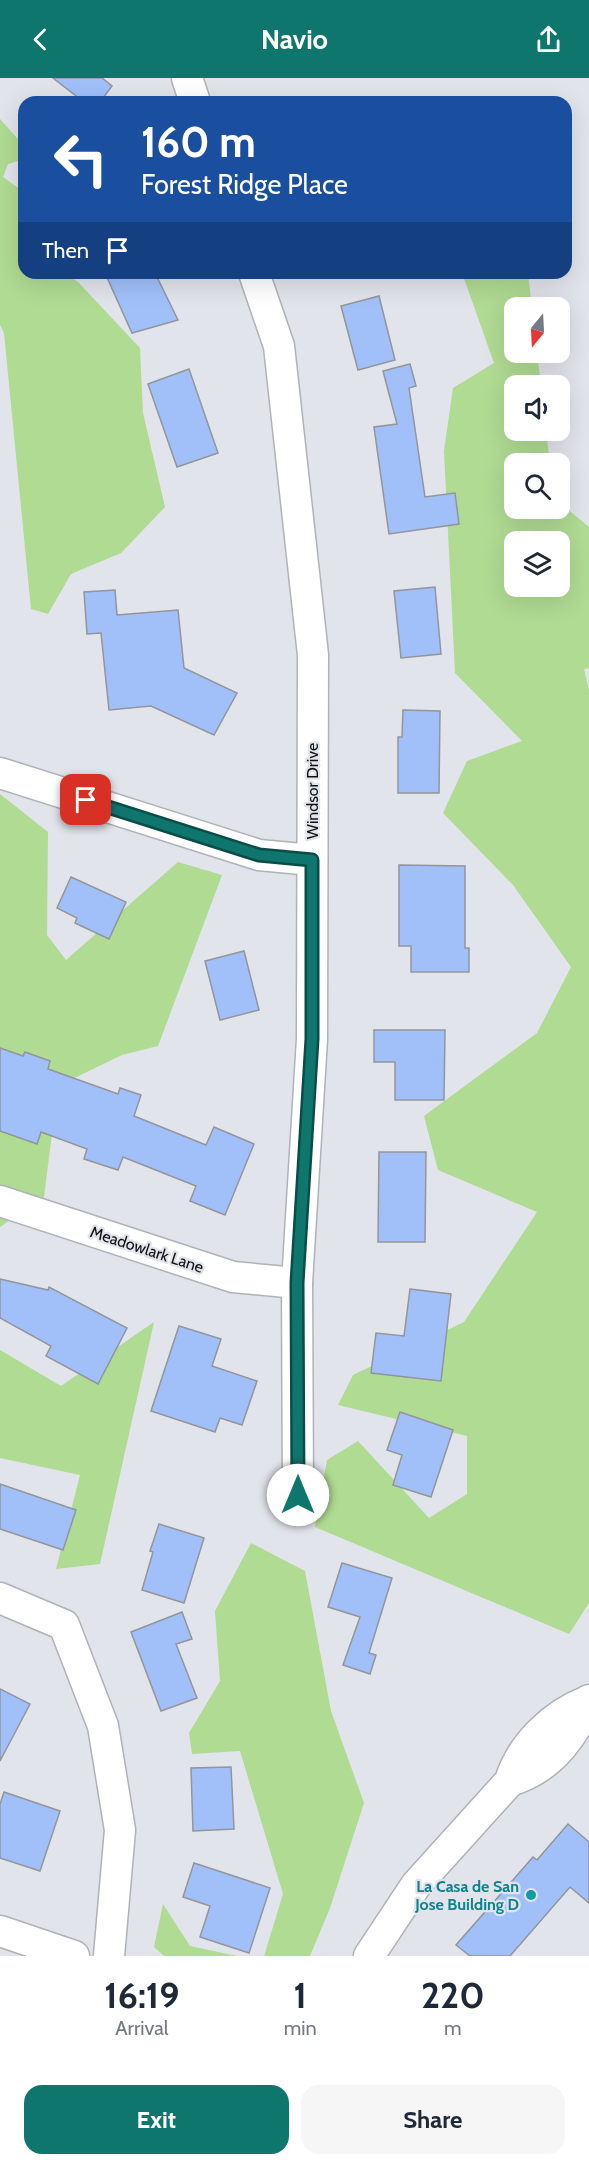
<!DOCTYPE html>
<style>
:root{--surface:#fff;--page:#f6f6f7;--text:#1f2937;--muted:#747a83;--accent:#0f766e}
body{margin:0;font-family:Cabin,sans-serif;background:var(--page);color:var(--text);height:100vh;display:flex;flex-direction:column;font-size:22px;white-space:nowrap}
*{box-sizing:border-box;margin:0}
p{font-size:20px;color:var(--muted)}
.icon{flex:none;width:33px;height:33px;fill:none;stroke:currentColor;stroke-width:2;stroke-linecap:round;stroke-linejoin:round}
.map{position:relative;height:1878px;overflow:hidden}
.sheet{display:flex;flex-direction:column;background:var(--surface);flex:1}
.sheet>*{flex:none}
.guide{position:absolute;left:18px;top:18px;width:554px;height:183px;border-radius:18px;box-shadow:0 6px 24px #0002;background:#1a4fa0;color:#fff;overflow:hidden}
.needle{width:39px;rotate:198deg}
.fabs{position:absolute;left:504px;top:219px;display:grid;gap:12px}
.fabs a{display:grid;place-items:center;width:66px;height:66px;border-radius:12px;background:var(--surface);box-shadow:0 6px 24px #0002;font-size:30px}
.pin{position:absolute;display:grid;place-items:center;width:51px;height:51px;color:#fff;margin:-26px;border-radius:12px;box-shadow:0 3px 9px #0006}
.me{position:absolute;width:66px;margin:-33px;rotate:0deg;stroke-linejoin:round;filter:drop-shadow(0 0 4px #0008)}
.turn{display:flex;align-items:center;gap:21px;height:126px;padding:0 24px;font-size:27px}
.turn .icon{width:78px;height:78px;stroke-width:2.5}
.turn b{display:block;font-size:42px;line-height:51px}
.then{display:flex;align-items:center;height:57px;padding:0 24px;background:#0003;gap:12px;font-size:22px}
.eta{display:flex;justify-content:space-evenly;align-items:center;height:102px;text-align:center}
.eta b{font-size:36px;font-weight:800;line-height:42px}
.action{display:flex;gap:12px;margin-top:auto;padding:12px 24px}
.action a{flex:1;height:69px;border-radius:18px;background:var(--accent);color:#fff;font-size:24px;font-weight:800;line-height:69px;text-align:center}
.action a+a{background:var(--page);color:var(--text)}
header{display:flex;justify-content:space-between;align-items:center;height:78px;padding:0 24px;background:var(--accent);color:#fff;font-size:27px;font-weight:800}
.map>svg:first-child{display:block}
</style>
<header><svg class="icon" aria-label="back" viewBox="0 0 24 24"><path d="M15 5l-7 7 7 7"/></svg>Navio<svg class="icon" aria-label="share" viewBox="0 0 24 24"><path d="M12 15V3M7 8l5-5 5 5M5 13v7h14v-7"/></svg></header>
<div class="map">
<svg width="589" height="1878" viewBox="0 0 589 1878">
<rect width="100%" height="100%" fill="#e1e4ea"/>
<g fill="#b0db93" fill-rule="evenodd">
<polygon points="0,41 17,60 24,63 24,81 8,86 3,99 24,114 24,195 66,195 78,204 140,270 143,335 165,429 121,475 71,496 48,536 31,531 4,255 0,247"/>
<path d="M 462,195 L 528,195 L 532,229 L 514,230 L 514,274 L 537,275 L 541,307 L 514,308 L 514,352 L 546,353 L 550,385 L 514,386 L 514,430 L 560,430 L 560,425 L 589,449 L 589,590 L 584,591 L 589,612 L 589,1525 L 569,1556 L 315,1449 L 327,1382 L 358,1363 L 429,1440 L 467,1416 L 467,1358 L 338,1327 L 353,1297 L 464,1244 L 537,1134 L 438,1092 L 424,1038 L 537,955 L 571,889 L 513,807 L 443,735 L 467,683 L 522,663 L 455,595 L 444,373 L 453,310 L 494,285 ZM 514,464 L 560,464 L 560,508 L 514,508 Z"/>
<polygon points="0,716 48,754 47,857 66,882 178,784 222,797 158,968 122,977 58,1008 44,1119 0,1149"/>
<polygon points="154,1244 100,1486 56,1491 80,1397 0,1380 0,1272 61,1308"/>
<polygon points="251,1465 305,1493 331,1633 364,1725 330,1830 310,1878 264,1878 283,1816 240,1673 192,1676 189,1655 220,1603 215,1533"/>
<polygon points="163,1826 190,1868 237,1878 164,1878 154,1869"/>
</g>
<g fill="#a1c0fa" stroke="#92959a" stroke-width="1.5">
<polygon points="53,0 102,0 112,8 100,24 84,24"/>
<polygon points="105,195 155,195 178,242 132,255"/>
<polygon points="379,218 395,282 358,292 341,228"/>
<polygon points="410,286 416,308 409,310 425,419 455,415 459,446 389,456 374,349 397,346 383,293"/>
<polygon points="189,291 218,375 177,389 148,306"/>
<polygon points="435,509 441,576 401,580 394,513"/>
<polygon points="115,512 117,537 178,532 184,590 237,615 214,657 151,628 109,632 101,555 87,556 84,514"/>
<polygon points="403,632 440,633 439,715 398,715 398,659 402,659"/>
<polygon points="399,787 465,788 465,870 469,870 469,894 411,894 411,868 399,868"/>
<polygon points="71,799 126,824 109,861 75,845 77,840 57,830"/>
<polygon points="244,873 259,932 220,942 205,883"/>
<polygon points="374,952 445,952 444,1022 395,1022 395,984 374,984"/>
<polygon points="0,970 23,978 25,974 50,983 48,991 118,1016 120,1010 141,1017 134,1038 206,1067 214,1049 254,1066 225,1137 190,1123 196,1108 123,1079 118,1092 84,1081 87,1071 41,1054 37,1066 0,1053"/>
<polygon points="379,1074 426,1074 425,1164 378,1164"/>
<polygon points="0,1201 48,1212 49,1209 127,1250 98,1306 46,1278 51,1268 0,1240"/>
<polygon points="410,1211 451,1216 441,1303 371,1295 376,1255 404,1258"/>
<polygon points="179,1248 221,1261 212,1288 257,1303 242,1347 220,1340 215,1354 151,1333"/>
<polygon points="400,1334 453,1352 431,1419 393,1407 402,1377 387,1372"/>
<polygon points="0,1406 76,1432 63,1472 0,1451"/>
<polygon points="159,1446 204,1460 184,1525 142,1512 153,1474 150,1473"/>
<polygon points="342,1485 392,1500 369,1575 376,1577 370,1596 343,1587 360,1539 328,1529"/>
<polygon points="182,1534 192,1561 176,1566 197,1620 161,1633 131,1554"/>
<polygon points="0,1611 30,1626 0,1683"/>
<polygon points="231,1689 234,1751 193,1753 191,1690"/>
<polygon points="4,1714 60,1733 40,1793 0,1780 0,1726"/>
<polygon points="568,1746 589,1764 589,1825 570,1809 510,1878 470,1878 456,1867 533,1779 537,1782"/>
<polygon points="194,1785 270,1810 249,1875 200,1859 210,1828 183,1819"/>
</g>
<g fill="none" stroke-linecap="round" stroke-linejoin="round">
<g stroke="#afb2b7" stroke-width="33">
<g id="minor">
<polyline points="187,0 195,24"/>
<polyline points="254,195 279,268 313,577 312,961 297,1205 298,1417"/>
<polyline points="0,695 259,777 312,782"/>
<polyline points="0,1123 233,1199 297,1205"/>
<polyline points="0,1520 64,1547 103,1648 120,1752 109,1878"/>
<path d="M 510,1703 C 541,1693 560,1675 577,1647 C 581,1639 584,1630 589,1622"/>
<polyline points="0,1853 74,1878"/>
<path d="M 369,1878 L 416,1807 L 510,1703 C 521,1667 552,1637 588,1623"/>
</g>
</g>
<use href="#minor" stroke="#fff" stroke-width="30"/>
</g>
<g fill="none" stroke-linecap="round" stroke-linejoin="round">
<g stroke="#0a4d48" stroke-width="15">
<polyline id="route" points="86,722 259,777 312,782 312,961 297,1205 298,1417"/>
</g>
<use href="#route" stroke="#0f766e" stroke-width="10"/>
</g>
<circle fill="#0f9aa8" stroke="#e1e4ea" stroke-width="2" cx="531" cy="1817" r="6"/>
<g text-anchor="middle" stroke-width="4.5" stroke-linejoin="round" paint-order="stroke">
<g font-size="16" fill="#101113" stroke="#e1e4ea">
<text transform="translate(312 713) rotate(-90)" y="6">Windsor Drive</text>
<text transform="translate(147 1171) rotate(18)" y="6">Meadowlark Lane</text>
</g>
<g font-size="16" font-weight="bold" fill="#0d838f" stroke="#e1e4ea" text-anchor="end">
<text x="519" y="1814">La Casa de San<tspan x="519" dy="18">Jose Building D</tspan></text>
</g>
</g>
</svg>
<div class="fabs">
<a><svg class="needle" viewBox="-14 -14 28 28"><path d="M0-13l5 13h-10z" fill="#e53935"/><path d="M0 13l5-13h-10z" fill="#747a83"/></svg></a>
<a><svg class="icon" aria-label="sound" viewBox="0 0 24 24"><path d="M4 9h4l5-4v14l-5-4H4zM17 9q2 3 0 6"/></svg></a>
<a><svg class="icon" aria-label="search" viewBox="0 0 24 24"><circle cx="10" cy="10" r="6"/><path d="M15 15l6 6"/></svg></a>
<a><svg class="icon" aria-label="layers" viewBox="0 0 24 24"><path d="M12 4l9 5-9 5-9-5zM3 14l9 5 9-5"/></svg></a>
</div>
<div class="pin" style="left:86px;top:722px;background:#d93025"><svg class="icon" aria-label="arrive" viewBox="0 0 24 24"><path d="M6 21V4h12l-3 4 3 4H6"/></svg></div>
<svg class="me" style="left:298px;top:1417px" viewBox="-20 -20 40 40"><circle r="19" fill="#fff"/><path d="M0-13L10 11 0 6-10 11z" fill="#0f766e"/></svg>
<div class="guide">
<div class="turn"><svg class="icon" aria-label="left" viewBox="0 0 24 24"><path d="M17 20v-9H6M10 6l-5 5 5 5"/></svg><div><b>160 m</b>Forest Ridge Place</div></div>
<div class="then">Then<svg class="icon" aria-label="arrive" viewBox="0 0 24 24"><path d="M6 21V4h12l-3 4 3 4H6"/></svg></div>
</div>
</div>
<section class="sheet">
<div class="eta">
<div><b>16:19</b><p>Arrival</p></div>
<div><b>1</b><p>min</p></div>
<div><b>220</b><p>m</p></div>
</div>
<div class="action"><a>Exit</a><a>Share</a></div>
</section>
